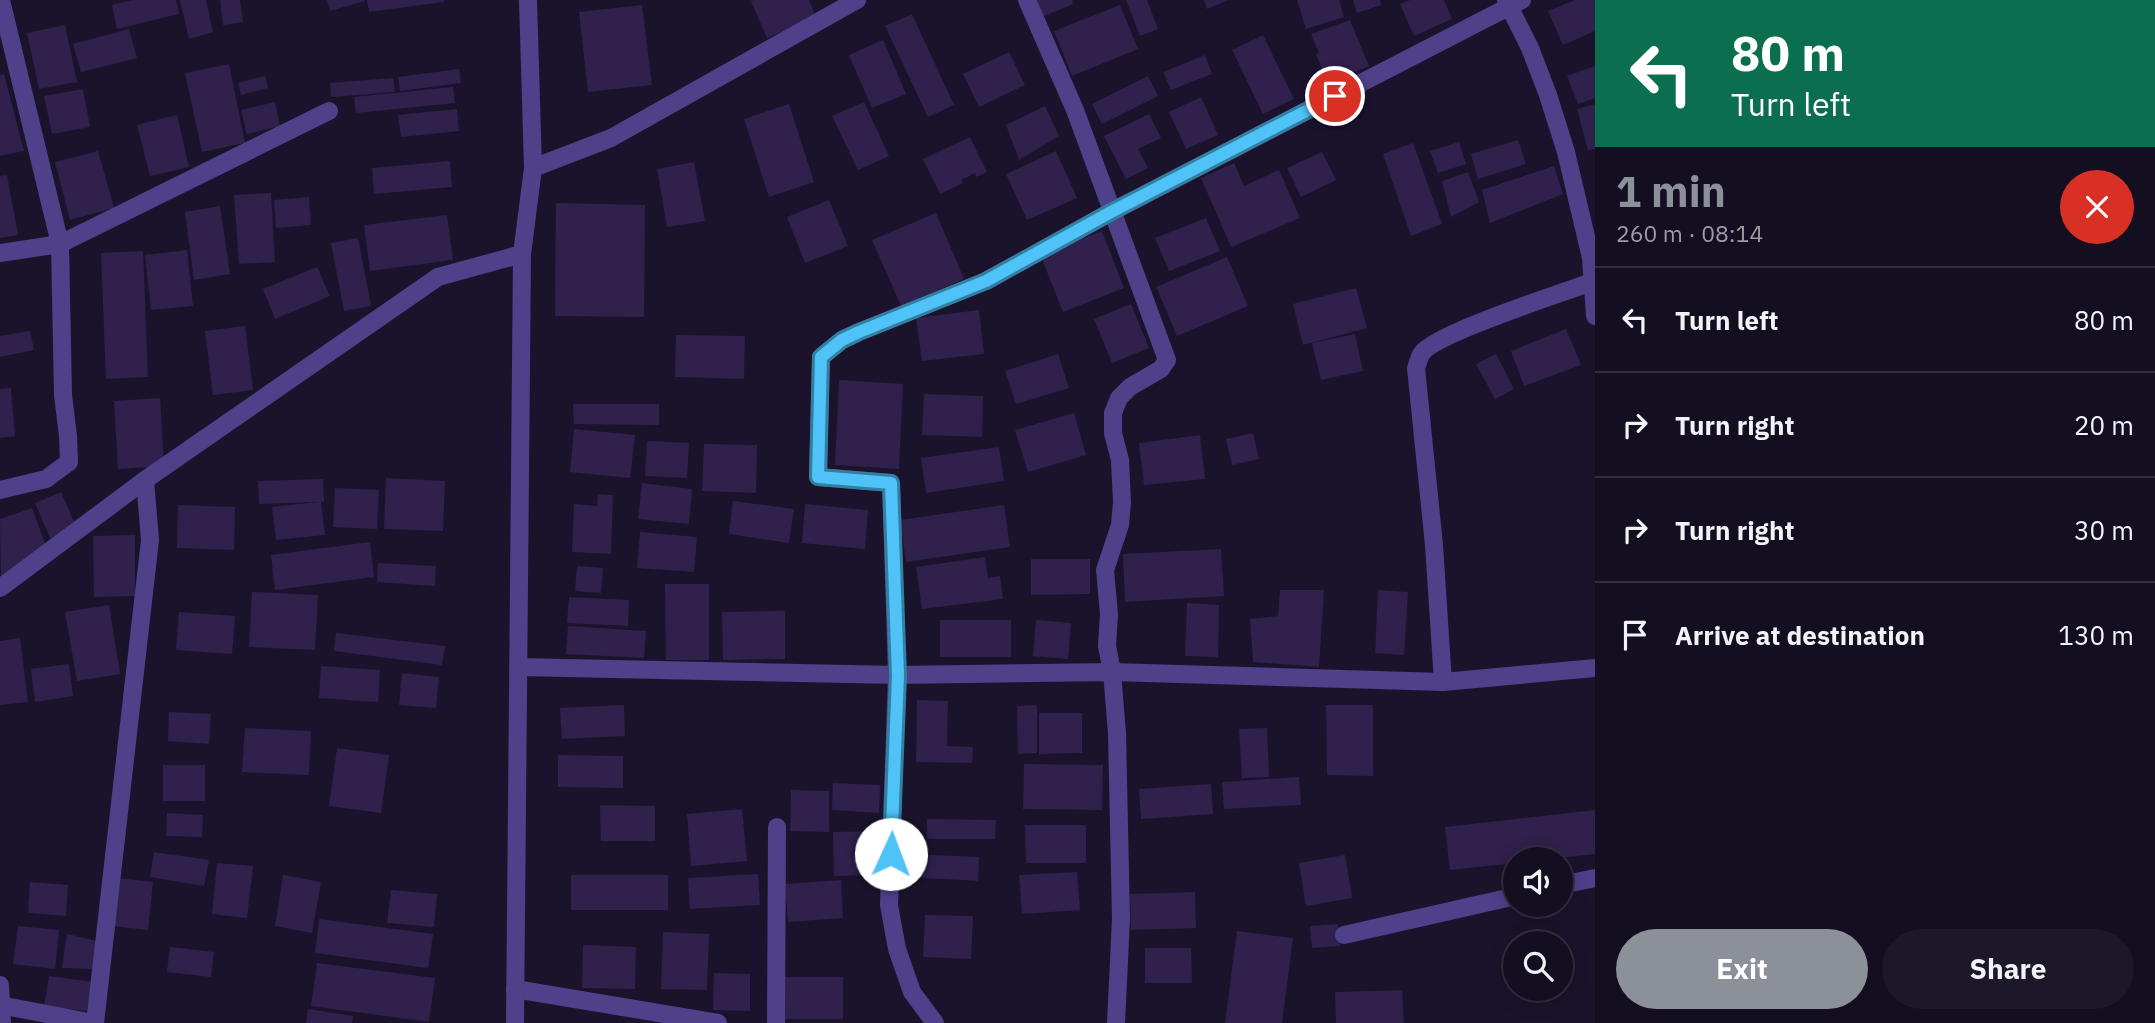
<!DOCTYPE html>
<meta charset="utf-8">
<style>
:root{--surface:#140e21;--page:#1d172a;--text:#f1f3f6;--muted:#9d9ca5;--line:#332e3f;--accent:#8c9099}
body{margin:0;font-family:"IBM Plex Sans",sans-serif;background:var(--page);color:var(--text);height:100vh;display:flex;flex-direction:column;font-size:26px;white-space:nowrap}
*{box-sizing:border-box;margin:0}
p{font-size:23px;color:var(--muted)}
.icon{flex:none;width:38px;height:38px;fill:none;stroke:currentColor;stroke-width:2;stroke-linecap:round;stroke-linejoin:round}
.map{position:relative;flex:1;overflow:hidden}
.panel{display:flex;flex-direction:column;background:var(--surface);width:560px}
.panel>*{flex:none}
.guide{background:#0b6e4f;color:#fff;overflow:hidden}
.tools{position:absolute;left:1503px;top:847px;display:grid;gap:14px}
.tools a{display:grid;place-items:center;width:70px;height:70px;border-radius:50%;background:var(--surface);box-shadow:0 4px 18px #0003,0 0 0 2px var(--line);font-size:35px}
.pin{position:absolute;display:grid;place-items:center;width:60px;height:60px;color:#fff;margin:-30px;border:4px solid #fff;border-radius:50%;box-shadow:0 2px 7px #0007}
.me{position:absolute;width:77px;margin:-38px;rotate:2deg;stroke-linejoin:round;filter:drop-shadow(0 0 5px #0008)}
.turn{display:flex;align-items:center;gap:24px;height:147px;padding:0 21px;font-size:32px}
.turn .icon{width:91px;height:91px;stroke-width:2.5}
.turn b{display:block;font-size:49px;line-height:60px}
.round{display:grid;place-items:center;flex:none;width:74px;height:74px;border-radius:37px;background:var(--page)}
.overview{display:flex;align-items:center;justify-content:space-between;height:119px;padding:0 21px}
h1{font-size:42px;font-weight:700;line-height:52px;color:var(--accent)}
.action{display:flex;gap:14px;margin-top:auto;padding:14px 21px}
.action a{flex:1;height:80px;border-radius:42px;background:var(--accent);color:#fff;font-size:28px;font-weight:700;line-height:80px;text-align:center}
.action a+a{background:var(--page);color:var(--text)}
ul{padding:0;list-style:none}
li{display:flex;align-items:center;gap:21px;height:105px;padding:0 21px;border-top:2px solid var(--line)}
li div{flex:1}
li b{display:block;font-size:26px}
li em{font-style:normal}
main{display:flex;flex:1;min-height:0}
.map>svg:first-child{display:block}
</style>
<main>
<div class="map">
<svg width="1595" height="1023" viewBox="0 0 1595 1023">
<rect width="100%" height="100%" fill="#1b132c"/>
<g fill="#2f204c">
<polygon points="132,0 176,0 179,14 117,29 112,5"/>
<polygon points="180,0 206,0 213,32 189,39"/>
<polygon points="220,0 240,0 243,22 223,25"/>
<polygon points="327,0 364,0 365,1 330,11"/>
<polygon points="367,0 444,0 444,2 369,12"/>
<polygon points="753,0 809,0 816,17 767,38 751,1"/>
<polygon points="1034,0 1072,0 1073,4 1042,17"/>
<polygon points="1126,0 1147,0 1158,29 1140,36"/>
<polygon points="1204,0 1229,0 1207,9"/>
<polygon points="1297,0 1339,0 1344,17 1306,29"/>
<polygon points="1353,0 1380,0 1381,5 1357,13"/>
<polygon points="1410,0 1444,0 1452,19 1414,36 1400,4"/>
<polygon points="1575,0 1595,0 1595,31 1563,45 1548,11"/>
<polygon points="642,5 652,85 588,92 579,12"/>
<polygon points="1120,5 1138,49 1072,76 1054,31"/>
<polygon points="912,14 954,105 928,117 885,26"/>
<polygon points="1350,20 1369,66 1332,82 1325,67 1322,69 1316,54 1319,53 1311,34"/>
<polygon points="65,25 77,82 39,89 27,33"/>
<polygon points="129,29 137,58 81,72 73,44"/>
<polygon points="1263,35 1294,99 1263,114 1232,50"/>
<polygon points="883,40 906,94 872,108 849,55"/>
<polygon points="1009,52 1025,85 979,107 963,74"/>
<polygon points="1205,55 1212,74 1171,90 1163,72"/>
<polygon points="229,64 245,143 202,152 185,73"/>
<polygon points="1595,66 1595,98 1578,104 1567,76"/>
<polygon points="459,69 461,83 400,91 398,77"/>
<polygon points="4,74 24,151 0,156 0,75"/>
<polygon points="265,76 268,88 241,95 238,83"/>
<polygon points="1148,76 1158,96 1102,124 1092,104"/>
<polygon points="393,78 395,92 331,97 330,83"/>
<polygon points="453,87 455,103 356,113 354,97"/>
<polygon points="83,89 90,127 52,134 44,96"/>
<polygon points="1201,97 1218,135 1186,149 1169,112"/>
<polygon points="275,102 280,126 247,134 241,110"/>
<polygon points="864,102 889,156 858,170 832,116"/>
<polygon points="789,104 814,182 769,197 744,119"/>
<polygon points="1595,104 1595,149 1588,150 1577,109"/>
<polygon points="1045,106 1059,136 1019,160 1006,125"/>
<polygon points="457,109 459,131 401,137 398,115"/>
<polygon points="1149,114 1161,138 1138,149 1148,168 1126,179 1104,136"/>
<polygon points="177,115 189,167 150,176 137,125"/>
<polygon points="970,137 987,172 976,177 975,173 961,180 963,183 940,194 923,159"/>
<polygon points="1518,140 1526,164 1478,179 1471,154"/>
<polygon points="1459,142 1466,164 1438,173 1430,151"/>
<polygon points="1413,143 1442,224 1411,236 1383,154"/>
<polygon points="98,151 114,208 70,220 55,162"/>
<polygon points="1056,151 1077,198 1027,220 1006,174"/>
<polygon points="1322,152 1336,180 1301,197 1287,168"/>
<polygon points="450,161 452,187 374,194 372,168"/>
<polygon points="694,162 705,221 667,227 657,169"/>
<polygon points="1234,163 1244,186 1279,170 1300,218 1231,247 1201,178"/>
<polygon points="1554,166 1563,194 1490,223 1482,190"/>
<polygon points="1468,172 1479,202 1451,217 1442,181"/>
<polygon points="7,175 18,235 0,238 0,176"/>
<polygon points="271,193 275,262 239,264 234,195"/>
<polygon points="309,197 311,225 276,228 274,200"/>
<polygon points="829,200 848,246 805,263 787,217"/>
<polygon points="556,203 645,205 644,317 555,316"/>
<polygon points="220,206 230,274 194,280 185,212"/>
<polygon points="936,213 964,279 901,306 872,240"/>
<polygon points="447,215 453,260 370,271 364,225"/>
<polygon points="1206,218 1220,251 1169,271 1155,238"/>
<polygon points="1102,231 1124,288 1063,312 1040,254"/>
<polygon points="358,238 371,306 344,311 331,243"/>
<polygon points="187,250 193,306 151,310 145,255"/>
<polygon points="143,251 148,377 106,379 101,253"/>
<polygon points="1227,257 1248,306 1177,336 1156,287"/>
<polygon points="317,267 330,296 275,319 263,289"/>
<polygon points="1356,288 1367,328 1303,345 1293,304"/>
<polygon points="1131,304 1149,348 1112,363 1094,319"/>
<polygon points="979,310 984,354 922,361 916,318"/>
<polygon points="245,326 253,390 213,395 205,331"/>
<polygon points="1566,329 1581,365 1524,386 1511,351"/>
<polygon points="30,331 34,350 0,357 0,336"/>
<polygon points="1355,334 1363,371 1321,380 1312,343"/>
<polygon points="676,335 745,336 744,379 675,377"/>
<polygon points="1058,354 1069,388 1016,404 1005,371"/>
<polygon points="1496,354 1514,389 1495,399 1476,364"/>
<polygon points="839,380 903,384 899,469 835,465"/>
<polygon points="11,388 15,436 0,438 0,389"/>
<polygon points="924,394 983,396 982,437 922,435"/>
<polygon points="160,398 164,466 118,469 114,401"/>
<polygon points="573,404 659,404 659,425 574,424"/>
<polygon points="1074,413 1086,455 1028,472 1015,430"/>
<polygon points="574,429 635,435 630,478 570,472"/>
<polygon points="1253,433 1259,459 1232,465 1226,439"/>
<polygon points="1200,435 1205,479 1144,485 1139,443"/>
<polygon points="647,441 689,443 687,478 645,476"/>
<polygon points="704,444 757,445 756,493 702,491"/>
<polygon points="999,447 1004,481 926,493 921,458"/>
<polygon points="386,478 445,481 443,531 384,529"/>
<polygon points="323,479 324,501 321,502 325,535 276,540 272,507 318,502 259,504 258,481"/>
<polygon points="642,483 692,489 689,524 638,519"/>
<polygon points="335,488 379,490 377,529 333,527"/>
<polygon points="61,492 77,529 51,540 35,503"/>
<polygon points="598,494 613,495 611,554 572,552 574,504 597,506"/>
<polygon points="733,501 794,509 789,543 729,534"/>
<polygon points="805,504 868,510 865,549 802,543"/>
<polygon points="178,505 235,507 234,550 177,548"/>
<polygon points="1004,505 1010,547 906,562 900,520"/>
<polygon points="32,508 51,560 1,578 0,519"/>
<polygon points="640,532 697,537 694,572 637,568"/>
<polygon points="135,535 135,596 94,597 93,536"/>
<polygon points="370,542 374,577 275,590 271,555"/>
<polygon points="1221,549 1224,596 1125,602 1123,554"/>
<polygon points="985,557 988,578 1000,576 1003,599 922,609 916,567"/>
<polygon points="1031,559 1090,559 1090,594 1031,595"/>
<polygon points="378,563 436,566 435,586 377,582"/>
<polygon points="577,566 603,568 601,593 575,591"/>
<polygon points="665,584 709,584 709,660 666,660"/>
<polygon points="1280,590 1324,590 1319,667 1253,662 1250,619 1278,616"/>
<polygon points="1378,590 1408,592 1404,655 1375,653"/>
<polygon points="252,592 318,595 315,650 249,647"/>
<polygon points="569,597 629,600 628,626 567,623"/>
<polygon points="1187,603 1219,605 1218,657 1185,656"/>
<polygon points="109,605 120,674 77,681 65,612"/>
<polygon points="785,611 785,659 723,660 722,612"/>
<polygon points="179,612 235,616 232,654 176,650"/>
<rect x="940" y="620" width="71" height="37"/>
<polygon points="1036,620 1071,623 1068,659 1033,656"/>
<polygon points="568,626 646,631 644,658 566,654"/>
<polygon points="336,633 445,646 442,665 334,651"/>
<polygon points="20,638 28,702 0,705 0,641"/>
<polygon points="69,664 73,696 35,702 31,669"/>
<polygon points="321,666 380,670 378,702 319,698"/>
<polygon points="402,673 439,677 436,708 399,705"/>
<polygon points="917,700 948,701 947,746 973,747 972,763 916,762"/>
<polygon points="624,705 625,736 562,739 560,708"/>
<polygon points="1037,705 1037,753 1018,754 1017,706"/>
<polygon points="1326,705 1373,705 1373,776 1327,775"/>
<polygon points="169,712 211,714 209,744 168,741"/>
<polygon points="1039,713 1082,713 1082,753 1039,754"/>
<polygon points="245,728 311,731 309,775 242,772"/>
<polygon points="1267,728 1269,777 1242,778 1239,729"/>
<polygon points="337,748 389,755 381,813 329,806"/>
<polygon points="558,755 623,756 623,788 558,787"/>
<polygon points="1024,764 1103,765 1102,810 1023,809"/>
<rect x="163" y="765" width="42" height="36"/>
<polygon points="1299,777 1301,805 1224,809 1222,782"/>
<polygon points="833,783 880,785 879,813 832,810"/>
<polygon points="1211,784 1213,814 1141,819 1139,789"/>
<polygon points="791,790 829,791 829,832 790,831"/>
<polygon points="600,805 655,806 655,841 601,841"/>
<polygon points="742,809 747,861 691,866 687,814"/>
<polygon points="1595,810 1595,854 1549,859 1516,859 1516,863 1450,870 1445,827"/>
<polygon points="167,813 203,815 202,837 166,836"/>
<polygon points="927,819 996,820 995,839 927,839"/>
<polygon points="1025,825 1086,825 1086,863 1026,863"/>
<polygon points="881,831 882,875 834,876 833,832"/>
<polygon points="154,852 209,860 204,886 150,877"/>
<polygon points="909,854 979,857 978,881 909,877"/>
<polygon points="1345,855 1352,898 1306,906 1299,863"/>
<polygon points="217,863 253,866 247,918 212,914"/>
<polygon points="1077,872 1080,910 1022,914 1019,875"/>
<polygon points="758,874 760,905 690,909 688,878"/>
<polygon points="283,875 321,882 312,933 275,926"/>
<rect x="571" y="875" width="97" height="35"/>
<polygon points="118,878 153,882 148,930 112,926"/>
<polygon points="841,880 843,918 788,922 785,884"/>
<polygon points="30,882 68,885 66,916 28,913"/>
<polygon points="391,890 437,894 434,927 387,923"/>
<polygon points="1195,892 1196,928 1131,930 1130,894"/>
<polygon points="925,915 973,916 971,959 923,957"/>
<polygon points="319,919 433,934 428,968 315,953"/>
<polygon points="1338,924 1340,946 1312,948 1310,926"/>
<polygon points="18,926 59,930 55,969 13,964"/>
<polygon points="1237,931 1293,938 1282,1023 1225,1023"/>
<polygon points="663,932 709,934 707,990 661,989"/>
<polygon points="67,934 97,941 92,969 62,968"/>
<polygon points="583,945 636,947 635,989 582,988"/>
<polygon points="170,947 214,952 211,977 167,972"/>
<polygon points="1145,948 1191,948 1192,983 1145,983"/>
<polygon points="317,963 435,978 429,1022 311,1006"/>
<polygon points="714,973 750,974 750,1011 713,1010"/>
<polygon points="49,976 94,982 87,1011 44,1006"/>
<rect x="783" y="977" width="60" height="42"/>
<polygon points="1402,990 1404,1023 1336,1023 1335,992"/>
<polygon points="308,1009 353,1016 352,1023 306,1023"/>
</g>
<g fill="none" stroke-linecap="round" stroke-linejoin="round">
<g stroke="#4e4089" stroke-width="18">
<polyline points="1027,0 1075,110 1167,360 1161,369 1130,387 1119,398 1113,413 1113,433 1120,460 1122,502 1120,525 1105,570 1109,614 1107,646 1112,672 1117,733 1121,919 1116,1023"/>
<polyline points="1506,0 1530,48 1548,95 1566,152 1591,258 1595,316"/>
<polyline points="533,168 611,138 857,0"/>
<polyline points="0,253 60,244 1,0"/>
<polyline points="0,490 46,479 69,462 68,436 63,395 60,244 329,111"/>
<polyline points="0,588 145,480 438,277 522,254"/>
<polyline points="519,667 897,675 1112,672 1443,682 1595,668"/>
<path d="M 1443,682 L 1434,545 L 1416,368 C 1418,363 1419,357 1422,353 C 1436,333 1562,293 1592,282"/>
<polyline points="1561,885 1595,878"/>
<polyline points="1344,935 1516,896"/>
<polyline points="0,985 2,1023"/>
<polyline points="515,989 718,1023"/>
<polyline points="0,1005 94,1023"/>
<polyline points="95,1023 150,540 145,480"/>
<polyline points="515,1023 522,254 533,168 528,0"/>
<polyline points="776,1023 777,827"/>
<polyline points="935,1023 912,992 897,949 889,905 897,675 891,483 818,477 821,357 842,340 859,332 986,281 1111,212 1522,0"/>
</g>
</g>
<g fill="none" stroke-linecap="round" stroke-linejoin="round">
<g stroke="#337fa1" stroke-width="18">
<polyline id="route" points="891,854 898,675 891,483 818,477 821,357 842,340 859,332 986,281 1111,212 1335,96"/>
</g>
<use href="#route" stroke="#4fc3f7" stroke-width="12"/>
</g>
</svg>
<div class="tools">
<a><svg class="icon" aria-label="sound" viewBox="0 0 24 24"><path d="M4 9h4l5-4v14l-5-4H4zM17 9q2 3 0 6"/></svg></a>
<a><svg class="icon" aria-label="search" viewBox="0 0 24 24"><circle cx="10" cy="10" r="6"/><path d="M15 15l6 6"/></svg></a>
</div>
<div class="pin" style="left:1335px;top:96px;background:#d93025"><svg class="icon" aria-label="arrive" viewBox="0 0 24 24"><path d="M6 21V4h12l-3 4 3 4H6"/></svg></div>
<svg class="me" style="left:891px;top:854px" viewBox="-20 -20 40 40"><circle r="19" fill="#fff"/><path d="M0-13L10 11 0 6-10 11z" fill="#4fc3f7"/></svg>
</div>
<section class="panel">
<div class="guide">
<div class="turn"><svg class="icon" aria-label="left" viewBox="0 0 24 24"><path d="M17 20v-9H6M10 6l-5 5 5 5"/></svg><div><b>80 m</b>Turn left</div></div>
</div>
<div class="overview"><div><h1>1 min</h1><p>260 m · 08:14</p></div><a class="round" style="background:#d93025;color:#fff"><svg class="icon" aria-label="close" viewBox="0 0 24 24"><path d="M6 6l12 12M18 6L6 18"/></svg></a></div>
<ul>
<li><svg class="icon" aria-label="left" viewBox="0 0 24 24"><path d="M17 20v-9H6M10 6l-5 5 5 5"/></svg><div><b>Turn left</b></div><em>80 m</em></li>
<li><svg class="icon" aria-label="right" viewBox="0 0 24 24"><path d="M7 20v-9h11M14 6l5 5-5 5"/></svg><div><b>Turn right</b></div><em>20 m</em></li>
<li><svg class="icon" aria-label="right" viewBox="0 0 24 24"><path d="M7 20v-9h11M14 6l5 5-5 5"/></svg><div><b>Turn right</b></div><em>30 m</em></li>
<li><svg class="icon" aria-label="arrive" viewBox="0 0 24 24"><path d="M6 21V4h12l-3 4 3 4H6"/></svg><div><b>Arrive at destination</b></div><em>130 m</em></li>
</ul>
<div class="action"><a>Exit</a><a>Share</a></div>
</section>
</main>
